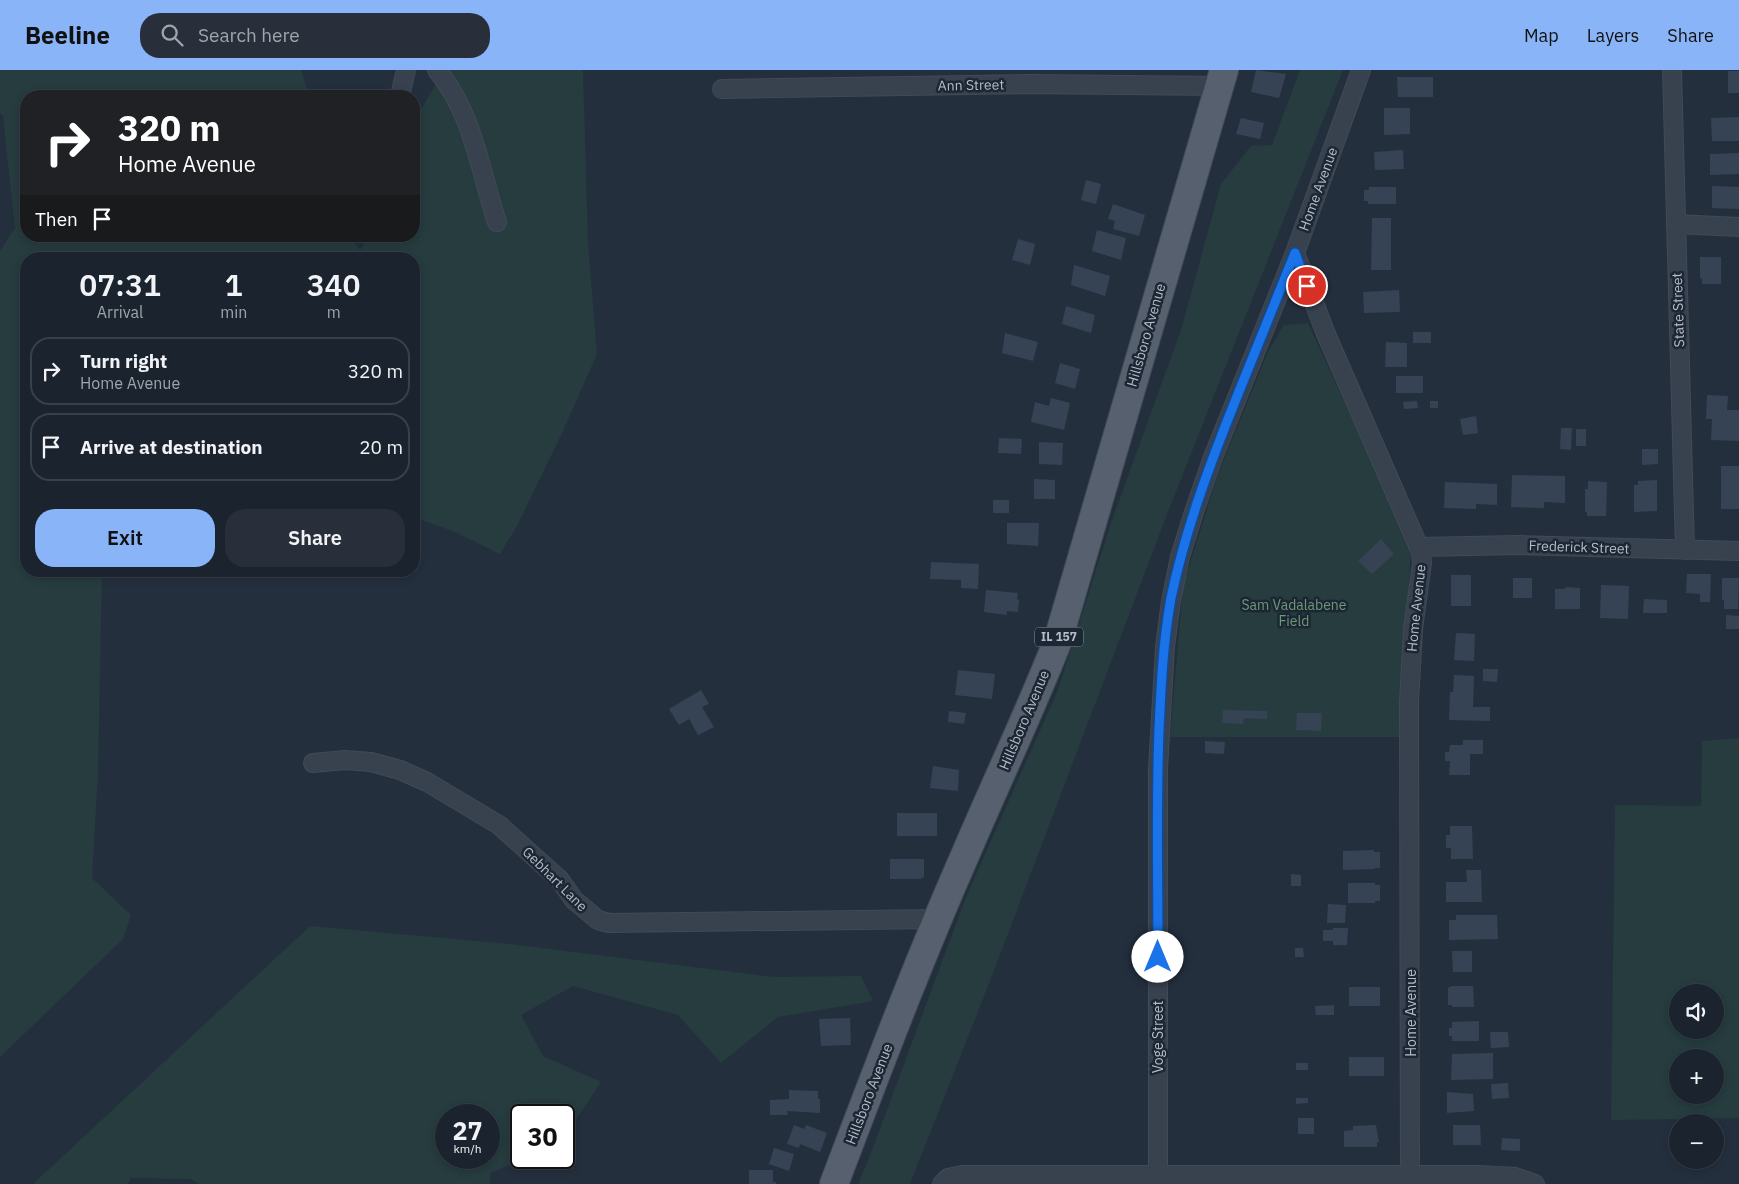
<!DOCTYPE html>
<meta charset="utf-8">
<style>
:root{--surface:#1b232e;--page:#282f3a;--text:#f1f3f6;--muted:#a0a4aa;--line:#39404a;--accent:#8ab4f8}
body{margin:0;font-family:"IBM Plex Sans",sans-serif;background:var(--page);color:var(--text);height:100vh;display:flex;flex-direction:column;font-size:19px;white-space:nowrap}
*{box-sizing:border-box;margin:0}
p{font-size:16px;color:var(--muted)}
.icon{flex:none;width:28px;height:28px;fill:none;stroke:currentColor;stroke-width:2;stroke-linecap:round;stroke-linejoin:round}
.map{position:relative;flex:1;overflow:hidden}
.details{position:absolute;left:20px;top:182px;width:400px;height:325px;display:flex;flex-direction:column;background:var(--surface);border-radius:20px;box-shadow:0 2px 8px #0003,0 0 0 1px var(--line)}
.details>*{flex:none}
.hud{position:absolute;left:20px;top:20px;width:400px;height:152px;border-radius:20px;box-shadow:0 2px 8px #0003,0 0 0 1px var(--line);background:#202124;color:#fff;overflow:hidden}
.tools{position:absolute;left:1669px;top:914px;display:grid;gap:10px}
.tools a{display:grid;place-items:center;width:55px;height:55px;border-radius:50%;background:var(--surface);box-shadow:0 2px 8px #0003,0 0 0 1px var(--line);font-size:25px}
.speed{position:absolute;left:435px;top:1034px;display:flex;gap:10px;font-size:25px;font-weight:700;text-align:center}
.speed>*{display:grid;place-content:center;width:65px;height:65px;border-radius:50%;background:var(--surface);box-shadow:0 2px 8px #0003,0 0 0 1px var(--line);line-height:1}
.speed small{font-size:12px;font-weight:400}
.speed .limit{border:2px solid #111;border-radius:8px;background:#fff;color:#111}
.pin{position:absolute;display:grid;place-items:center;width:42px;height:42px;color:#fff;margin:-21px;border:2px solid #fff;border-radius:50%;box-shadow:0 1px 5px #0007}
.me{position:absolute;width:55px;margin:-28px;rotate:0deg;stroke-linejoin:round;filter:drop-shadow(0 0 4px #0008)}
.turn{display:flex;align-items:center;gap:18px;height:105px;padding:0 15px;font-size:22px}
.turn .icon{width:65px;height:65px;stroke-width:2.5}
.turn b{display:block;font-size:35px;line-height:42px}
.then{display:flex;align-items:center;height:48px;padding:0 15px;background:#0003;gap:10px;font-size:19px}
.eta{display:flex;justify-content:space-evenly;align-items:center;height:85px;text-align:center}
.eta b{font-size:30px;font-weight:600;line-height:35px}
.button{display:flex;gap:10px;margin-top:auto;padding:10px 15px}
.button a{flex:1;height:58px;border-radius:20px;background:var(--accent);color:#111;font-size:20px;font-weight:600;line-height:58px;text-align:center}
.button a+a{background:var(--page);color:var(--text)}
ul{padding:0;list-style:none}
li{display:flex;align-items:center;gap:15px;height:68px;margin:0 10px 8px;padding:0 5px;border:2px solid var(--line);border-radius:20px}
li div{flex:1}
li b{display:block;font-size:19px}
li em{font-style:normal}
header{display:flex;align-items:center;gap:30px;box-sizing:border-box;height:70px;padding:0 25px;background:var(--accent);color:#111}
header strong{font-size:24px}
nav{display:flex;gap:28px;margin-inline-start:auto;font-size:18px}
.search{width:350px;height:45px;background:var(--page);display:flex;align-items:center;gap:12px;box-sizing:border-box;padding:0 18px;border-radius:20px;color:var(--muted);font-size:19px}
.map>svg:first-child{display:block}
</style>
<header>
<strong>Beeline</strong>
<div class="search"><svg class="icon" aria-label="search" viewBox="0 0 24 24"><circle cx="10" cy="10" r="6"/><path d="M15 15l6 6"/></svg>Search here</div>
<nav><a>Map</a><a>Layers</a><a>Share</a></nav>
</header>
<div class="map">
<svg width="1739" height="1114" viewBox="0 0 1739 1114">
<rect width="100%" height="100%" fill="#242f3e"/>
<g fill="#263c3f" fill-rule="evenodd">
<polygon points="0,0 301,0 309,26 26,26 26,166 349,166 360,180 370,166 414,166 414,60 418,45 444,0 583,0 588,173 597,284 563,361 517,456 500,484 455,462 414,447 414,189 26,189 26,501 102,501 98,703 92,808 131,845 123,869 0,987 0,181 15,158 3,46 0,43"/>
<polygon points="1300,0 1343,0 1166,447 990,911 910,1114 858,1114 871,1083 966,827 1058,620 1111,453 1181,260 1221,114 1251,76 1272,75"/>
<polygon points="1308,253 1411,477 1401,667 1170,667 1183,516 1218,404 1268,282 1284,255"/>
<path d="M 1739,668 L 1739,1048 L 1611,1050 L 1615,735 L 1701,736 L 1702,671 ZM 1678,922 L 1715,922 L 1715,960 L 1678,960 ZM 1678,988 L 1715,988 L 1715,1025 L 1678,1025 Z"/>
<path d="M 310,856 L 510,874 L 773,907 L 861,906 L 873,931 L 778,947 L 721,993 L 678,945 L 573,916 L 521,945 L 543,986 L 601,1012 L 564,1068 L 564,1045 L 521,1045 L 521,1088 L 525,1088 L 490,1103 L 490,1114 L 200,1114 L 190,1109 L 131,1108 L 128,1114 L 33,1114 ZM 446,1045 L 489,1045 L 489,1088 L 446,1088 Z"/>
</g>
<g fill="#364354">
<polygon points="1256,0 1286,4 1279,28 1251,22"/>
<rect x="1728" y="1" width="11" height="22"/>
<polygon points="1397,7 1433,7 1433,27 1398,27"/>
<polygon points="1384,38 1410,38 1410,64 1384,65"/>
<polygon points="1739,47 1739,71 1712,71 1711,48"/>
<polygon points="1241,48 1264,53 1260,69 1236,64"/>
<polygon points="1403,80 1404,99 1375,100 1374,82"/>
<polygon points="1739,83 1739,104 1710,105 1710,84"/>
<polygon points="1086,110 1101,114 1096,134 1081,130"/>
<polygon points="1712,116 1739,117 1739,139 1712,138"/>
<polygon points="1369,117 1396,117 1396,134 1368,134 1368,131 1364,131 1364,120 1369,120"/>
<polygon points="1113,134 1145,145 1139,166 1113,159 1115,151 1108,149"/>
<polygon points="1372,148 1391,148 1391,200 1371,200"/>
<polygon points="1097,160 1126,168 1121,190 1092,181"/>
<polygon points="1018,169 1035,174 1030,195 1012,190"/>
<polygon points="1700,187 1721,187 1721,214 1702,214 1702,209 1700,208"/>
<polygon points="1074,195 1110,206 1105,226 1071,215"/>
<polygon points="1399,220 1400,242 1364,243 1363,222"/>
<polygon points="1066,236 1095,245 1091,263 1062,254"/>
<rect x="1413" y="262" width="18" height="11"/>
<polygon points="1005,263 1038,272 1033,291 1002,283"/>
<polygon points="1386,272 1407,273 1407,297 1385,297"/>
<polygon points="1060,293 1080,299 1075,319 1055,313"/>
<rect x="1396" y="306" width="27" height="17"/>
<polygon points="1707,325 1728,326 1727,340 1739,340 1739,371 1711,370 1712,349 1706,349"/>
<polygon points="1051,328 1070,333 1064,360 1031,352 1035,332 1049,336"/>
<polygon points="1417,331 1418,338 1404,339 1403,332"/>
<rect x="1430" y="331" width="8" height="7"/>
<polygon points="1476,346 1478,363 1463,365 1460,349"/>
<polygon points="1561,358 1572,358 1571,380 1560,379"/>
<rect x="1576" y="359" width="10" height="17"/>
<polygon points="999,368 1022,369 1021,384 998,383"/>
<polygon points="1039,372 1063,373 1062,395 1039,394"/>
<polygon points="1642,379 1658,379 1658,394 1642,395"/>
<rect x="1721" y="396" width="18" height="43"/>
<polygon points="1512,405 1565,406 1565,433 1544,432 1544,438 1511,437"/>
<polygon points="1034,409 1055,410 1055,429 1034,429"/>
<polygon points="1657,410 1657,441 1634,442 1634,415 1638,415 1638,411"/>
<polygon points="1588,411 1607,412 1606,446 1587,446 1587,442 1585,442 1585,419 1588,419"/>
<polygon points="1445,412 1497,414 1497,435 1476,434 1476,439 1444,438"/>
<rect x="993" y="430" width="16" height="13"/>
<polygon points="1007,453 1039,453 1038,476 1007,474"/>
<polygon points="1381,469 1394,484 1372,504 1358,491"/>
<polygon points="931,492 979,494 978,519 961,518 961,510 930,509"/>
<polygon points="1687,504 1711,504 1710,532 1700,532 1700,524 1686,523"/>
<rect x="1451" y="505" width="20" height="31"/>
<rect x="1513" y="508" width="19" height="20"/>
<polygon points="1722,508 1739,508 1738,539 1724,539 1724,530 1722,530"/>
<polygon points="1601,515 1629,516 1628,549 1600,548"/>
<polygon points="1565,517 1580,518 1580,539 1555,539 1555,519 1565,519"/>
<polygon points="986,520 1018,523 1017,529 1019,530 1018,542 1007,541 1007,545 984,542"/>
<polygon points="1644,529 1667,530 1667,543 1643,543"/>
<polygon points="1726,545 1739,546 1739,559 1726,559"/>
<polygon points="1456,563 1475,564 1474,591 1454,590"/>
<polygon points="1483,599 1498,599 1497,612 1483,611"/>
<polygon points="958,600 995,604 992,629 955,625"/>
<polygon points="1454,605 1474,606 1473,637 1490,637 1490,651 1449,650 1450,622 1453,622"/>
<polygon points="701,620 709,634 702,637 714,657 698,665 689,649 679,655 669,639"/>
<polygon points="1223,640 1267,641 1267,649 1244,648 1243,654 1222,653"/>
<polygon points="949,641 966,643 964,654 948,652"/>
<polygon points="1297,643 1322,643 1321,661 1296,660"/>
<polygon points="1463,670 1483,670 1483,684 1470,684 1470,705 1449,705 1450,691 1445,691 1445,682 1449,682 1450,675 1463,675"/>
<polygon points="1205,671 1225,672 1224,684 1205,683"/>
<polygon points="933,696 959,700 958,721 930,718"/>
<rect x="897" y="743" width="40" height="23"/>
<polygon points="1450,756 1472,756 1473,789 1451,789 1451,778 1446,778 1446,765 1450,765"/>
<polygon points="1374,780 1374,782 1380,782 1380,798 1375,798 1375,799 1343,800 1343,781"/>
<polygon points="890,789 924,789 924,807 921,808 921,809 890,809"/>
<polygon points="1466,800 1481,800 1482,832 1446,832 1446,812 1467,812"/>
<polygon points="1291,804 1301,805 1301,816 1291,816"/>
<polygon points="1348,813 1375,813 1375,815 1380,815 1380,831 1375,831 1375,833 1348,833"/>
<polygon points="1328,834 1346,835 1345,853 1327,853"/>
<polygon points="1456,845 1497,845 1498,869 1449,870 1449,850 1456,850"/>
<polygon points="1333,858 1348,858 1347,875 1333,875 1333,871 1323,871 1323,860 1333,860"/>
<polygon points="1295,878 1303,878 1304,887 1295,887"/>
<polygon points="1452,881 1472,881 1472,902 1453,902"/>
<polygon points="1452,916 1473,916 1474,937 1452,937 1452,935 1448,935 1448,918"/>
<rect x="1349" y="917" width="31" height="19"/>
<polygon points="1334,935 1334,945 1316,945 1315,936"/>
<polygon points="850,948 851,975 821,976 819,949"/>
<polygon points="1479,951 1479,971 1452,971 1452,966 1449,966 1449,958 1452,958 1452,952"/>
<polygon points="1490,962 1508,962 1509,977 1491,978"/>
<polygon points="1493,983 1493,1009 1451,1010 1452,984"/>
<rect x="1349" y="987" width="35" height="19"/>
<rect x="1296" y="993" width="12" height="7"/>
<polygon points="1508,1013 1509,1028 1492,1029 1491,1014"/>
<polygon points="789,1020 818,1021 818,1029 820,1029 820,1043 787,1041 788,1045 770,1045 770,1030 789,1029"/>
<polygon points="1447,1022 1473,1024 1474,1041 1447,1043"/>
<polygon points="1296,1028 1308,1028 1308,1033 1296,1034"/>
<rect x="1298" y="1048" width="16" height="16"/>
<polygon points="794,1055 804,1059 806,1055 827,1063 820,1082 800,1074 799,1078 787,1074"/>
<polygon points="1376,1055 1379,1072 1377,1072 1377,1077 1344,1077 1344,1061 1353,1060 1353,1056"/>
<polygon points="1453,1055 1480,1055 1481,1075 1453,1075"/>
<polygon points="1502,1068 1520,1069 1520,1081 1501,1080"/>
<polygon points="774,1078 794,1084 789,1101 769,1094"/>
<polygon points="749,1100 773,1100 773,1112 776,1112 776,1114 749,1114"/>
</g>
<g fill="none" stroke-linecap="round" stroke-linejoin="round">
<g stroke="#414a57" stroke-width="20">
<g id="street">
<path d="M 437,0 C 473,43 480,101 497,152"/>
<polyline points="1361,0 1295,183 1326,264 1421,482 1422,493 1413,559 1409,632 1410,1114"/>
<polyline points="1672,0 1685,480"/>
<polyline points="722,19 1026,14 1219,16"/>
<polyline points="400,26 406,0"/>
<polyline points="1676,154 1739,157"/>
<polyline points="1419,477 1519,475 1739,481"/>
<polyline points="313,693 345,690 371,692 400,700 427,712 499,755 560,810 574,830 598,850 609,853 938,849"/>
<polyline points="942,1114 948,1108 962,1105 1479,1105 1515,1107 1535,1114"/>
<polyline points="1158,1114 1158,699 1165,577 1171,531 1180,487 1194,442 1212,390 1295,183"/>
</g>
</g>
<g stroke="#414a57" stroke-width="30">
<path id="primary" d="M 834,1114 C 876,1003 918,892 966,783 C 996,712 1030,642 1058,570 L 1224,0"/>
</g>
<use href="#street" stroke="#38414e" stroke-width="18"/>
<use href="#primary" stroke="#56606e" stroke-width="28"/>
</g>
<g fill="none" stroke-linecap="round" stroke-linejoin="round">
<g stroke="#114b97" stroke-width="12">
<path id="route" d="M 1158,887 C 1158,812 1156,736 1159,660 C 1161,616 1163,572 1171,528 C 1186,457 1211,391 1238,324 C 1257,277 1276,230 1295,183 L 1307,216"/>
</g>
<use href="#route" stroke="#1a73e8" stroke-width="9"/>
</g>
<g text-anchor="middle" stroke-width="5" stroke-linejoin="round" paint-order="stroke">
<rect fill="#1d2633" stroke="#878f9c" stroke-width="1" x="1035" y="557.5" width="48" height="19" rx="4"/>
<g font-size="12" font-weight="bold" fill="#b4bcc9">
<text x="1059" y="571">IL 157</text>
</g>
<g font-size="14" fill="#b4bcc9" stroke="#1d2633">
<text transform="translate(971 15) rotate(-1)" y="5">Ann Street</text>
<text transform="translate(1318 119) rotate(-70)" y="5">Home Avenue</text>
<text transform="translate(1678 240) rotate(-92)" y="5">State Street</text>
<text transform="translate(1146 265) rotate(-74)" y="5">Hillsboro Avenue</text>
<text transform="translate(1579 477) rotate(2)" y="5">Frederick Street</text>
<text transform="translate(1416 538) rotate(-84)" y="5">Home Avenue</text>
<text transform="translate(1024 650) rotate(-67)" y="5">Hillsboro Avenue</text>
<text transform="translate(555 809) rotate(45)" y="5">Gebhart Lane</text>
<text transform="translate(1411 943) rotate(-90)" y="5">Home Avenue</text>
<text transform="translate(1158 967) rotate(-90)" y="5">Voge Street</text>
<text transform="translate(869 1024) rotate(-69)" y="5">Hillsboro Avenue</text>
</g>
<g font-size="14" fill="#6b9a76" stroke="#1d2633">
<text x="1294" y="540">Sam Vadalabene<tspan x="1294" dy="16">Field</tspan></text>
</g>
</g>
</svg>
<div class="tools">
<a><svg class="icon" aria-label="sound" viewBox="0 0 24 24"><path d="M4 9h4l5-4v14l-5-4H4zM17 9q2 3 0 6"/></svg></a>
<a>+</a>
<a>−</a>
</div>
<div class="speed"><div>27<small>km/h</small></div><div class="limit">30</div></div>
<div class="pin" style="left:1307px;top:216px;background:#d93025"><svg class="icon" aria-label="arrive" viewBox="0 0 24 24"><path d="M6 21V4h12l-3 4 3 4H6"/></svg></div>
<svg class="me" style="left:1158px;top:887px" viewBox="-20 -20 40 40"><circle r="19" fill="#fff"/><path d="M0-13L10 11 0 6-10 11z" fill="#1a73e8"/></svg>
<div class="hud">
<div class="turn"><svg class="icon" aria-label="right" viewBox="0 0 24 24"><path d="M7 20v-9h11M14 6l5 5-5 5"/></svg><div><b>320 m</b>Home Avenue</div></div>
<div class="then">Then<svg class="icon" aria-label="arrive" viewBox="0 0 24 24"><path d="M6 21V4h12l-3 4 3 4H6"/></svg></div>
</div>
<section class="details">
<div class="eta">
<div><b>07:31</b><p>Arrival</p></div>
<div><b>1</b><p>min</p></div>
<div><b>340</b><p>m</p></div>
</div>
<ul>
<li><svg class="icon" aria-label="right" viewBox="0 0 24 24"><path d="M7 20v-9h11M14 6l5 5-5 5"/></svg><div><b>Turn right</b><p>Home Avenue</p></div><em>320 m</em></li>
<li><svg class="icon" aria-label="arrive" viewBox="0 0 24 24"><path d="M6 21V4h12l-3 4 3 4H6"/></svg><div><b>Arrive at destination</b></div><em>20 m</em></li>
</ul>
<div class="button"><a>Exit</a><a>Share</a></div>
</section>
</div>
